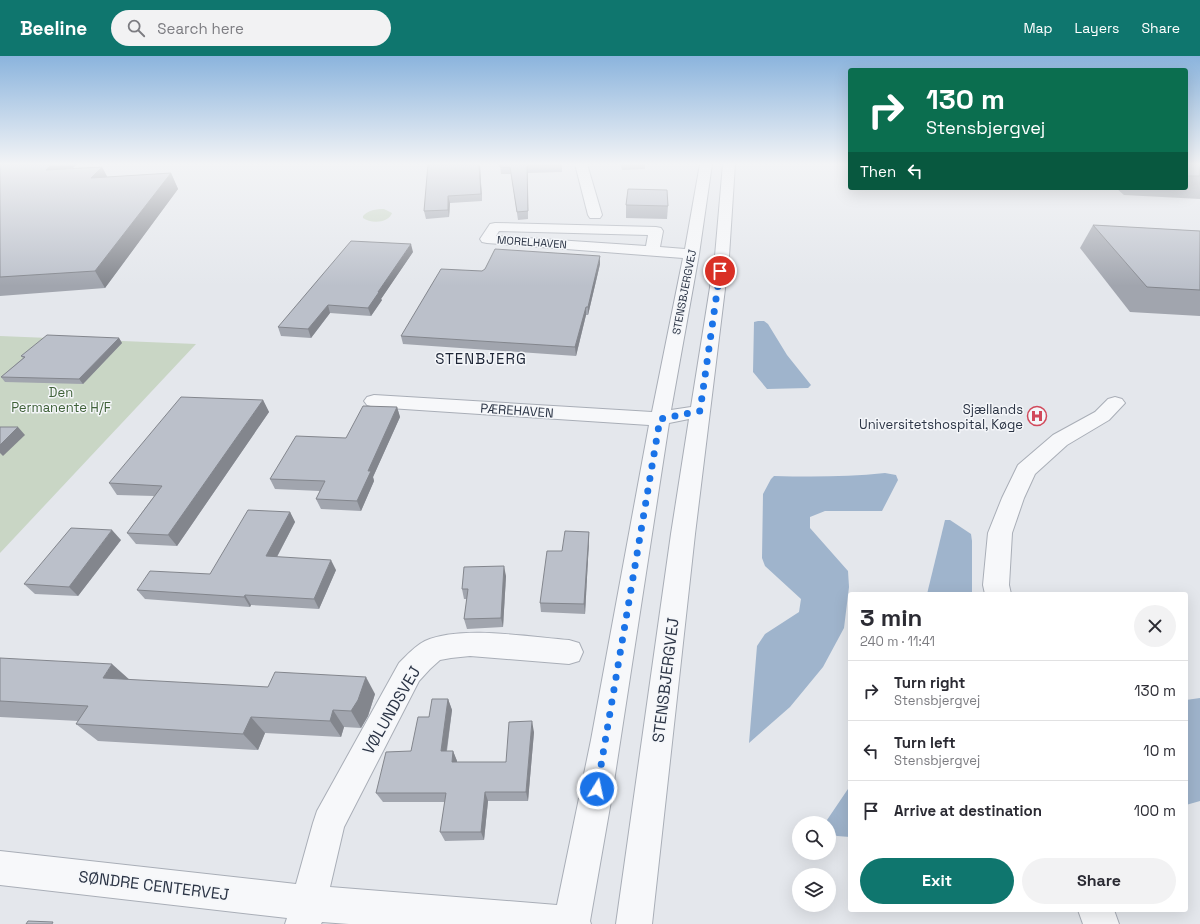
<!DOCTYPE html>
<meta charset="utf-8">
<style>
:root{--surface:#fff;--page:#f2f2f3;--text:#2b2b33;--muted:#7c7c81;--line:#e1e1e2;--accent:#0f766e}
body{margin:0;font-family:"Space Grotesk",sans-serif;background:var(--page);color:var(--text);height:100vh;display:flex;flex-direction:column;font-size:15px;white-space:nowrap}
*{box-sizing:border-box;margin:0}
p{font-size:13px;color:var(--muted)}
.icon{flex:none;width:22px;height:22px;fill:none;stroke:currentColor;stroke-width:2;stroke-linecap:round;stroke-linejoin:round}
.map{position:relative;flex:1;overflow:hidden}
.panel{position:absolute;left:848px;top:536px;width:340px;height:320px;display:flex;flex-direction:column;background:var(--surface);border-radius:4px;box-shadow:0 4px 16px #0002}
.panel>*{flex:none}
.guide{position:absolute;left:848px;top:12px;width:340px;height:122px;border-radius:4px;box-shadow:0 4px 16px #0002;background:#0b6e4f;color:#fff;overflow:hidden}
.controls{position:absolute;left:792px;top:760px;display:grid;gap:8px}
.controls a{display:grid;place-items:center;width:44px;height:44px;border-radius:50%;background:var(--surface);box-shadow:0 4px 16px #0002;font-size:20px}
.pin{position:absolute;display:grid;place-items:center;width:34px;height:34px;color:#fff;margin:-17px;border:2px solid #fff;border-radius:50%;box-shadow:0 1px 4px #0007}
.me{position:absolute;width:44px;margin:-22px;rotate:10deg;stroke-linejoin:round;filter:drop-shadow(0 0 3px #0008)}
.turn{display:flex;align-items:center;gap:14px;height:84px;padding:0 12px;font-size:18px}
.turn .icon{width:52px;height:52px;stroke-width:2.5}
.turn b{display:block;font-size:28px;line-height:34px}
.then{display:flex;align-items:center;height:38px;padding:0 12px;background:#0003;gap:8px;font-size:15px}
.round{display:grid;place-items:center;flex:none;width:42px;height:42px;border-radius:21px;background:var(--page)}
.head{display:flex;align-items:center;justify-content:space-between;height:68px;padding:0 12px}
h1{font-size:24px;font-weight:800;line-height:30px}
.primary-button{display:flex;gap:8px;margin-top:auto;padding:8px 12px}
.primary-button a{flex:1;height:46px;border-radius:24px;background:var(--accent);color:#fff;font-size:16px;font-weight:800;line-height:46px;text-align:center}
.primary-button a+a{background:var(--page);color:var(--text)}
ul{padding:0;list-style:none}
li{display:flex;align-items:center;gap:12px;height:60px;padding:0 12px;border-top:1px solid var(--line)}
li div{flex:1}
li b{display:block;font-size:15px}
li em{font-style:normal}
header{display:flex;align-items:center;gap:24px;box-sizing:border-box;height:56px;padding:0 20px;background:var(--accent);color:#fff}
header strong{font-size:19px}
nav{display:flex;gap:22px;margin-inline-start:auto;font-size:14px}
.search{width:280px;height:36px;background:var(--page);display:flex;align-items:center;gap:10px;box-sizing:border-box;padding:0 14px;border-radius:22px;color:var(--muted);font-size:15px}
.map>svg:first-child{display:block}
</style>
<header>
<strong>Beeline</strong>
<div class="search"><svg class="icon" aria-label="search" viewBox="0 0 24 24"><circle cx="10" cy="10" r="6"/><path d="M15 15l6 6"/></svg>Search here</div>
<nav><a>Map</a><a>Layers</a><a>Share</a></nav>
</header>
<div class="map">
<svg width="1200" height="868" viewBox="0 0 1200 868">
<rect width="100%" height="100%" fill="#e4e7ec"/>
<g fill="#c9d6c5">
<path d="M 384,153 L 392,157 C 389,167 371,168 363,162 L 363,160 C 368,154 376,153 384,153 Z"/>
<polygon points="0,280 196,288 0,497"/>
</g>
<g fill="#9fb4cc">
<polygon points="758,265 764,265 768,268 787,299 811,329 808,332 767,333 753,316 754,266"/>
<path d="M 885,417 L 896,419 L 898,424 L 882,455 L 825,455 L 810,461 L 810,472 L 848,515 L 849,531 L 844,572 L 823,611 L 790,651 L 749,687 L 757,590 L 765,578 L 799,556 L 801,543 L 765,510 L 762,502 L 763,438 L 771,423 L 774,420 C 811,421 848,421 885,417 Z"/>
<polygon points="945,464 950,464 971,478 972,485 972,538 927,538"/>
<polygon points="1200,642 1200,745 1186,749 1186,644"/>
<polygon points="850,730 850,781 837,780 829,775 829,767 826,767 827,764"/>
</g>
<g fill="none" stroke-linecap="round" stroke-linejoin="round">
<g stroke="#a9aeb7" stroke-width="2">
<g id="minor">
<polygon points="575,108 587,108 602,159 600,162 590,162 588,159"/>
<path d="M 700,108 L 712,108 L 699,198 L 671,354 L 691,351 L 715,200 L 723,108 L 735,108 L 729,200 L 695,478 L 652,868 L 616,868 L 671,478 L 689,363 L 669,367 L 611,745 L 590,865 L 591,868 L 349,868 L 322,866 L 321,868 L 285,868 L 287,862 L 0,829 L 0,795 L 296,828 L 313,767 L 317,755 L 399,607 C 407,599 415,590 425,585 C 461,569 529,581 569,584 L 579,587 L 583,596 L 579,605 L 569,608 L 470,600 L 451,602 L 440,604 L 430,613 L 419,625 L 344,771 L 330,831 L 557,849 L 591,684 L 649,369 L 374,351 L 367,349 L 364,345 L 367,341 L 374,339 L 652,356 L 683,202 L 487,187 L 482,186 L 480,183 L 490,168 L 495,167 L 656,171 L 661,172 L 663,175 L 660,191 L 685,193 ZM 499,175 L 648,179 L 646,190 L 496,180 Z"/>
<polygon points="1115,341 1122,343 1125,347 1109,364 1067,389 1035,418 1024,442 1012,477 1009,529 1011,538 985,538 983,529 988,477 1002,442 1018,409 1053,379 1095,356 1108,343"/>
<polygon points="1078,854 1114,854 1119,868 1083,868"/>
</g>
</g>
<use href="#minor" fill="#f7f8fa" fill-rule="evenodd"/>
</g>
<g fill="#a1a5ae">
<polygon points="0,108 77,108 73,112 102,111 107,121 171,117 178,133 105,232 0,240"/>
<polygon points="480,108 482,145 450,147 449,161 426,163 424,155"/>
<polygon points="500,108 562,109 562,116 528,117 528,163 518,164 511,118 501,118"/>
<polygon points="620,108 645,108 645,113 622,114"/>
<polygon points="1186,108 1200,108 1200,143 1124,139 1116,132 1186,132"/>
<polygon points="626,149 668,150 667,163 626,162"/>
<polygon points="1093,169 1200,175 1200,260 1130,256 1080,192"/>
<polygon points="413,196 381,243 382,244 371,260 330,257 311,282 281,280 278,271"/>
<polygon points="600,208 588,259 586,259 576,300 403,288 401,280 482,215"/>
<polygon points="119,282 122,287 83,328 5,326 1,321 23,302 21,300"/>
<polygon points="263,344 269,356 177,490 136,488 127,477 154,440 117,439 109,427"/>
<polygon points="397,351 400,361 373,421 374,425 361,455 321,453 316,443 320,435 275,433 270,423 346,382"/>
<polygon points="290,456 295,466 277,501 336,514 319,553 251,549 250,551 145,543 137,534 210,518"/>
<polygon points="589,476 589,485 585,558 541,556 540,547 562,495"/>
<polygon points="121,484 78,540 35,538 24,528"/>
<polygon points="506,520 503,571 467,573 464,563 467,543 464,543 462,533"/>
<polygon points="0,602 130,624 375,638 368,660 361,672 344,671 341,681 265,677 258,694 98,685 76,668 79,665 0,661"/>
<polygon points="448,643 452,654 447,695 453,695 457,705 457,706 506,706 534,676 528,745 488,745 484,784 445,785 440,776 445,746 383,746 376,737 411,695 429,661"/>
</g>
<g fill="#83868d">
<polygon points="52,108 77,108 55,129 46,114"/>
<polygon points="479,108 480,108 482,145 481,138"/>
<polygon points="527,110 528,117 528,163 528,155"/>
<polygon points="102,111 110,126 91,122"/>
<polygon points="171,117 178,133 105,232 95,215"/>
<polygon points="448,140 450,147 449,161 448,154"/>
<polygon points="411,188 413,196 381,243 382,244 371,260 368,252 378,236"/>
<polygon points="600,200 600,208 588,259 588,251"/>
<polygon points="328,249 330,257 311,282 308,273"/>
<polygon points="586,251 586,259 576,300 575,291"/>
<polygon points="119,282 122,287 83,328 79,323"/>
<polygon points="263,344 269,356 177,490 168,479"/>
<polygon points="397,351 400,361 373,421 374,425 361,455 357,445 368,415"/>
<polygon points="18,371 25,379 3,400 0,397 0,389"/>
<polygon points="290,456 295,466 272,510 266,500"/>
<polygon points="112,474 121,484 78,540 69,531"/>
<polygon points="589,476 589,485 585,558 584,548"/>
<polygon points="331,504 336,514 319,553 314,543"/>
<polygon points="504,510 506,520 503,571 501,562"/>
<polygon points="245,539 251,549 250,551 244,541"/>
<polygon points="112,608 131,625 103,622"/>
<polygon points="366,621 375,638 368,660 361,672 351,655"/>
<polygon points="448,643 452,654 445,705 441,695"/>
<polygon points="333,654 344,671 341,681 330,665"/>
<polygon points="251,661 265,677 258,694 243,678"/>
<polygon points="532,665 534,676 528,745 526,736"/>
<polygon points="453,695 457,705 456,716 452,706"/>
<polygon points="485,736 488,745 484,784 481,776"/>
</g>
<g fill="#bbc0ca" stroke="#83868d">
<polygon points="0,108 52,108 46,114 102,111 91,122 171,117 95,215 0,221"/>
<polygon points="428,108 479,108 481,138 448,140 448,154 424,155"/>
<polygon points="500,108 562,108 562,109 527,110 528,155 517,156 510,111 500,111"/>
<rect x="1186" y="108" width="14" height="12"/>
<polygon points="628,133 667,134 668,150 626,149"/>
<polygon points="1093,169 1200,175 1200,234 1147,231"/>
<polygon points="351,185 411,188 378,236 379,236 368,252 328,249 308,273 278,271"/>
<polygon points="495,193 600,200 588,251 586,251 575,291 401,280 441,213 482,215 485,213"/>
<polygon points="47,279 119,282 79,323 1,321 25,301 21,300"/>
<polygon points="181,341 263,344 168,479 127,477 162,430 109,427"/>
<polygon points="363,350 397,351 368,415 371,415 357,445 316,443 325,425 270,423 296,380 346,382"/>
<polygon points="0,371 18,371 0,389"/>
<polygon points="248,454 290,456 266,500 331,504 314,543 245,539 244,541 137,534 150,515 210,518"/>
<polygon points="71,472 112,474 69,531 24,528"/>
<polygon points="565,475 589,476 584,548 540,547 547,495 562,495"/>
<polygon points="504,510 501,562 464,563 468,533 462,533 464,511"/>
<polygon points="0,602 112,608 103,622 268,631 275,616 366,621 358,644 351,655 333,654 330,665 251,661 243,678 76,668 88,650 0,645"/>
<polygon points="432,643 448,643 441,695 453,695 452,706 506,706 509,666 532,665 526,736 485,736 481,776 440,776 446,737 376,737 386,696 411,695 418,661 429,661"/>
<polygon points="28,865 53,866 52,868 26,868"/>
</g>
<linearGradient id="sky" x2="0" y2="1"><stop stop-color="#8bb4dd"/><stop offset="0.47" stop-color="#f3f4f6"/><stop offset="1" stop-color="#f3f4f6" stop-opacity="0"/></linearGradient>
<rect width="1200" height="230" fill="url(#sky)"/>
<g fill="none" stroke-linecap="round" stroke-linejoin="round">
<polyline stroke="#1a73e8" stroke-width="7" stroke-dasharray="0 12.6" points="597,733 660,363 700,355 720,215"/>
</g>
<defs>
<g id="hospital-ring" transform="scale(1)"><circle r="9.5" fill="#f4f6f9" stroke="#d1495b" stroke-width="1.5"/><path d="M-5-5h3v3.5h4V-5h3V5h-3V1.5h-4V5h-3Z" fill="#d1495b"/></g>
</defs>
<g fill-rule="evenodd">
<use href="#hospital-ring" x="1037" y="360"/>
</g>
<g text-anchor="middle" stroke-width="3" stroke-linejoin="round" paint-order="stroke">
<g font-size="11" fill="#2b3445" stroke="#f4f6f9">
<text transform="translate(532 186) rotate(4)" y="4">MORELHAVEN</text>
<text transform="translate(684 236) rotate(-79)" y="4">STENSBJERGVEJ</text>
</g>
<g font-size="13" fill="#3f6138" stroke="#f4f6f9">
<text x="61" y="341">Den<tspan x="61" dy="15">Permanente H/F</tspan></text>
</g>
<g font-size="13" fill="#2b3445" stroke="#f4f6f9" text-anchor="end">
<text x="1023" y="358">Sjællands<tspan x="1023" dy="15">Universitetshospital, Køge</tspan></text>
</g>
<g font-size="13" fill="#2b3445" stroke="#f4f6f9">
<text transform="translate(517 354) rotate(4)" y="5">PÆREHAVEN</text>
</g>
<g font-size="15" letter-spacing="1" fill="#1d2536" stroke="#f4f6f9">
<text x="481" y="308">STENBJERG</text>
</g>
<g font-size="16" fill="#2b3445" stroke="#f4f6f9">
<text transform="translate(665 624) rotate(-83)" y="6">STENSBJERGVEJ</text>
<text transform="translate(391 654) rotate(-60)" y="6">VØLUNDSVEJ</text>
<text transform="translate(154 829) rotate(7)" y="6">SØNDRE CENTERVEJ</text>
</g>
</g>
</svg>
<div class="controls">
<a><svg class="icon" aria-label="search" viewBox="0 0 24 24"><circle cx="10" cy="10" r="6"/><path d="M15 15l6 6"/></svg></a>
<a><svg class="icon" aria-label="layers" viewBox="0 0 24 24"><path d="M12 4l9 5-9 5-9-5zM3 14l9 5 9-5"/></svg></a>
</div>
<div class="pin" style="left:720px;top:215px;background:#d93025"><svg class="icon" aria-label="arrive" viewBox="0 0 24 24"><path d="M6 21V4h12l-3 4 3 4H6"/></svg></div>
<svg class="me" style="left:597px;top:733px" viewBox="-20 -20 40 40"><circle r="17" fill="#1a73e8" stroke="#fff" stroke-width="3"/><path d="M0-11L8 9 0 5-8 9z" fill="#fff"/></svg>
<div class="guide">
<div class="turn"><svg class="icon" aria-label="right" viewBox="0 0 24 24"><path d="M7 20v-9h11M14 6l5 5-5 5"/></svg><div><b>130 m</b>Stensbjergvej</div></div>
<div class="then">Then<svg class="icon" aria-label="left" viewBox="0 0 24 24"><path d="M17 20v-9H6M10 6l-5 5 5 5"/></svg></div>
</div>
<section class="panel">
<div class="head"><div><h1>3 min</h1><p>240 m · 11:41</p></div><a class="round"><svg class="icon" aria-label="close" viewBox="0 0 24 24"><path d="M6 6l12 12M18 6L6 18"/></svg></a></div>
<ul>
<li><svg class="icon" aria-label="right" viewBox="0 0 24 24"><path d="M7 20v-9h11M14 6l5 5-5 5"/></svg><div><b>Turn right</b><p>Stensbjergvej</p></div><em>130 m</em></li>
<li><svg class="icon" aria-label="left" viewBox="0 0 24 24"><path d="M17 20v-9H6M10 6l-5 5 5 5"/></svg><div><b>Turn left</b><p>Stensbjergvej</p></div><em>10 m</em></li>
<li><svg class="icon" aria-label="arrive" viewBox="0 0 24 24"><path d="M6 21V4h12l-3 4 3 4H6"/></svg><div><b>Arrive at destination</b></div><em>100 m</em></li>
</ul>
<div class="primary-button"><a>Exit</a><a>Share</a></div>
</section>
</div>
